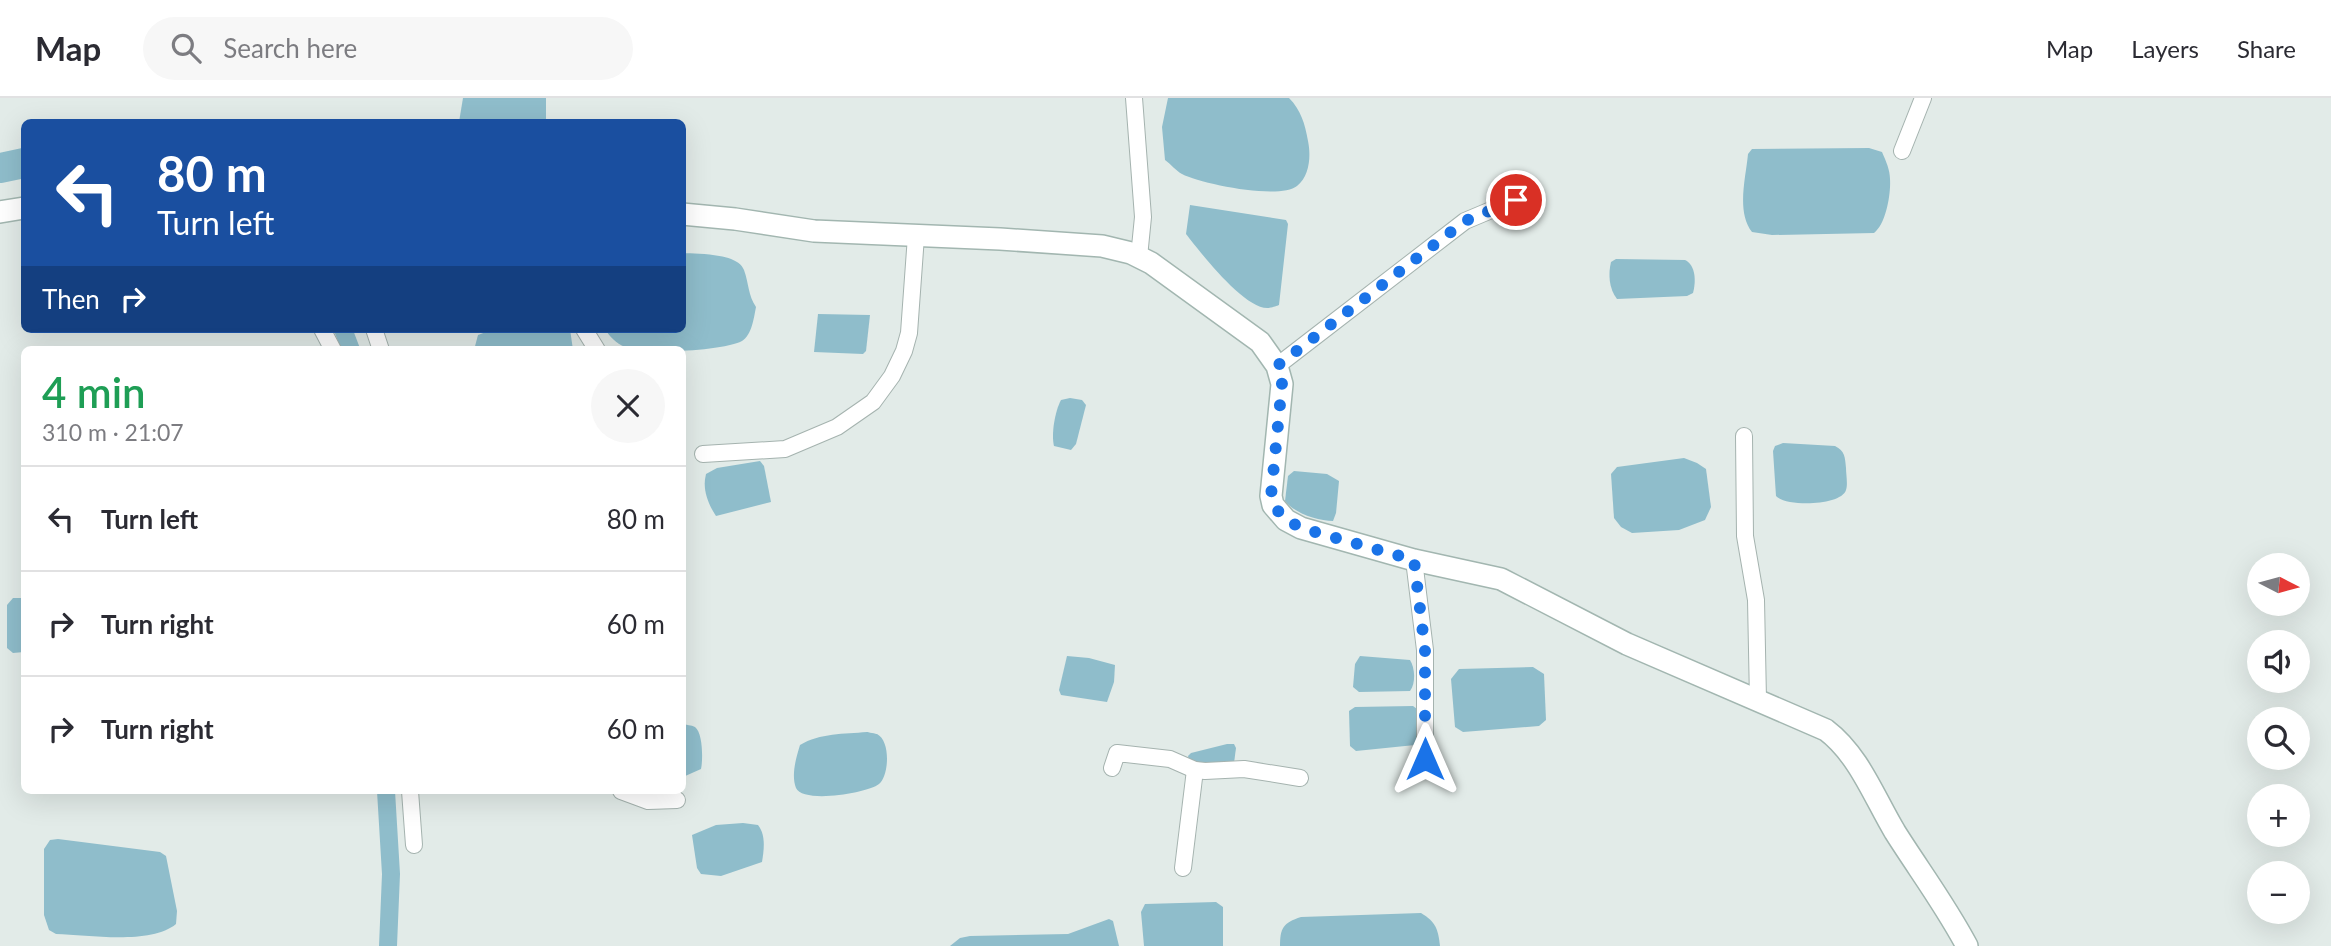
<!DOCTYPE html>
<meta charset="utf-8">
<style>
:root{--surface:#fff;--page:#f7f7f7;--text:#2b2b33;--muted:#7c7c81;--line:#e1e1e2}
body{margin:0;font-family:Lato,sans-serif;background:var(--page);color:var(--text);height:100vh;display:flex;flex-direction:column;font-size:26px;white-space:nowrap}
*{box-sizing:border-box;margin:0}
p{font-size:23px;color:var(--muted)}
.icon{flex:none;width:38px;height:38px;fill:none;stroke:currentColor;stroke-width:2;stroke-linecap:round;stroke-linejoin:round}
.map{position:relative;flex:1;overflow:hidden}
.side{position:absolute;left:21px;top:248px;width:665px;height:448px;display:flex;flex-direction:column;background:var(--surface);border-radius:10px;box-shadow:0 7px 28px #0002}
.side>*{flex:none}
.hud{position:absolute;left:21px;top:21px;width:665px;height:214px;border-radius:10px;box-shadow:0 7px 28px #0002;background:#1a4fa0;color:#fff;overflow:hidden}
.needle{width:46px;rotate:96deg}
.buttons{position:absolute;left:2247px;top:455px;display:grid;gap:14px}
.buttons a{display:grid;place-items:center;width:63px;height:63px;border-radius:50%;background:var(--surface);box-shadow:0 7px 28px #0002;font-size:35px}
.pin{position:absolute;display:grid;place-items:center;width:60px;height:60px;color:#fff;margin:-30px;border:4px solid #fff;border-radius:50%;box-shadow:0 2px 7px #0007}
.me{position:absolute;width:77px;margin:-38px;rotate:0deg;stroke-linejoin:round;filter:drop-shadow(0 0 5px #0008)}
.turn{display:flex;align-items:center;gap:24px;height:147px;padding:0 21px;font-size:32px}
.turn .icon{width:91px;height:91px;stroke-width:2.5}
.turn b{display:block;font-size:49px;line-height:60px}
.then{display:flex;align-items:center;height:66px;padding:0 21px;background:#0003;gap:14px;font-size:26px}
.round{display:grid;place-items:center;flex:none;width:74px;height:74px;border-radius:37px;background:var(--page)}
.overview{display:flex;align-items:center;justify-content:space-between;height:119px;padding:0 21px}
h1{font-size:42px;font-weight:600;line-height:52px;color:#1e9e55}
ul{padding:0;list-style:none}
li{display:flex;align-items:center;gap:21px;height:105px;padding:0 21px;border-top:2px solid var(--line)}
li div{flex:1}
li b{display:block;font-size:26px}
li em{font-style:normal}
header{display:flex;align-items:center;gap:42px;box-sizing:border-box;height:98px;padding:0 35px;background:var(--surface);border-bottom:2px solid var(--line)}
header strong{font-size:33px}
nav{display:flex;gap:38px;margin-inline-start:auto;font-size:24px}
.search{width:490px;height:63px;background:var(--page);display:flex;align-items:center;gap:18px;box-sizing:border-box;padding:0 24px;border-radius:38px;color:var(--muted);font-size:26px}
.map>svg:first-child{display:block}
</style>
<header>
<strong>Map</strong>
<div class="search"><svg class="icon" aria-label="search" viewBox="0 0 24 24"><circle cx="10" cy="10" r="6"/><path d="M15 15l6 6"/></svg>Search here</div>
<nav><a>Map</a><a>Layers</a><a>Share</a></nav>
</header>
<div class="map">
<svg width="2331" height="848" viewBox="0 0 2331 848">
<rect width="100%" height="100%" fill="#e2ebe8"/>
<g fill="#8fbdcb">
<polygon points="463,0 546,0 546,24 459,24"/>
<path d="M 1168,0 L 1289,0 C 1301,12 1305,26 1308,43 C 1311,57 1310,78 1297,88 C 1280,102 1201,86 1182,76 C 1176,73 1171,66 1165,62 L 1162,29 Z"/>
<path d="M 1869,50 L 1882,54 C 1886,63 1890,72 1890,81 C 1891,96 1886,126 1874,135 L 1772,137 L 1752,134 C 1736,114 1746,79 1748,56 L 1752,51 Z"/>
<path d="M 1190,107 L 1286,122 L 1288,126 L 1279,207 C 1277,208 1270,210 1268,210 C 1244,211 1201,155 1186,136 Z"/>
<path d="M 683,155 C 698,156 738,155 744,172 C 749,186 748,197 756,209 C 754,219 752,237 742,243 C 723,253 644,257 625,249 C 616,245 610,239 605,231 L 682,231 Z"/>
<path d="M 1616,161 L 1685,162 C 1696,167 1696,184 1693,195 L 1687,198 L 1617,201 C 1609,191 1608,176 1611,164 Z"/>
<polygon points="818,216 870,217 866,253 863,256 814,254"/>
<polygon points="494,231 570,231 573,252 474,252 478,237"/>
<path d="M 1070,300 L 1082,302 L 1086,307 L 1076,346 L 1071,352 L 1054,348 C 1051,336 1055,313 1061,302 Z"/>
<path d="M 1783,345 L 1835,348 C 1845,353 1845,359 1846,370 C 1846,376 1848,386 1846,392 C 1841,408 1786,409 1776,398 L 1773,353 L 1775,348 Z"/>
<polygon points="1684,360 1697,365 1706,371 1711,409 1705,422 1679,432 1632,435 1621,429 1614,420 1611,376 1617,369"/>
<path d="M 760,363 L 764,368 L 771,404 L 716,418 C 708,406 702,391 706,376 L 717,370 Z"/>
<path d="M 1294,373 L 1327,376 L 1339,383 L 1336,415 L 1333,423 C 1318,423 1294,415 1285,403 L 1288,378 Z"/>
<polygon points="13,500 24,500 24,554 13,555 7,550 7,507"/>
<polygon points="1067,558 1089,560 1115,567 1114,584 1107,604 1061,597 1059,592"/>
<path d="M 1360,558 L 1410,562 C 1415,570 1416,585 1410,593 L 1359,594 L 1353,589 L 1355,566 Z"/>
<polygon points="1533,569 1544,576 1546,622 1539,628 1463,634 1455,629 1451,581 1459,571"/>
<polygon points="1413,608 1417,611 1417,642 1415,647 1356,653 1350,648 1349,613 1355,609"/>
<path d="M 682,626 C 687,627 691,627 695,629 C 703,635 703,662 701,671 L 683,679 Z"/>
<path d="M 867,634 C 867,634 877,636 877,636 C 891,643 889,678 879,686 C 868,695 803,706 796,690 C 791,677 796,660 800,647 C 820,635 844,636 867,634 Z"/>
<polygon points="1227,646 1234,646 1236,650 1234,665 1194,666 1189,662 1188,658 1191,655"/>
<path d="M 743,725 L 758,727 C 766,737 764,752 762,764 L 721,778 L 701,776 L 697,770 L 692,737 L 716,727 Z"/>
<path d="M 58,741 L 160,754 L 166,758 L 177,813 L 176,826 C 151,847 89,837 56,836 L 49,832 L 44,817 L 44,751 L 50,742 Z"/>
<polygon points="1216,804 1223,809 1223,848 1144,848 1141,814 1145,806"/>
<path d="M 1421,815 C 1436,824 1438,831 1440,848 L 1280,848 C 1280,830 1283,825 1301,819 Z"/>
<polygon points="1109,821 1113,823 1119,848 950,848 960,840 970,838 1068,836"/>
</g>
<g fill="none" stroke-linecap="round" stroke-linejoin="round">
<g stroke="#8fbdcb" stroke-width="18">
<polyline points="343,231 351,252"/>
<polyline points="386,693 391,776 388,848"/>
</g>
<polyline stroke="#8fbdcb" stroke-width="30" points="0,70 24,65"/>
<g stroke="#a5b3af" stroke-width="18">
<g id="street">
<polyline points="1134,0 1143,119 1139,159"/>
<polyline points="1902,53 1923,0"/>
<polyline points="322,231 333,252"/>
<polyline points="374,231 381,252"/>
<polyline points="584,231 597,252"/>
<polyline points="1277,268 1465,123 1515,102"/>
<polyline points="1744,338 1745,438 1756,502 1758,602"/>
<polyline points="703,356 785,351 837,329 873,304 892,278 904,253 909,235 916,138"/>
<polyline points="1414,462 1425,552 1425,661"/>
<polyline points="1112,670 1117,655 1170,661 1195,672 1205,673 1244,671 1300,680"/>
<polyline points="410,693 414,747"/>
<polyline points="621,693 648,703 677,702"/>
<polyline points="1183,770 1195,672"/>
</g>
</g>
<g stroke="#a2b6b0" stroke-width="24">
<g id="secondary">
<polyline points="0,114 24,110"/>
<path d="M 682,116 L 735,121 L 814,133 L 1000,141 L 1102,148 L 1131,155 L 1151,165 L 1260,244 L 1277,268 L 1282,286 L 1271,398 L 1273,407 L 1286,422 L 1301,430 L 1414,462 L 1501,481 L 1627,546 L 1826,632 C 1859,657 1874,699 1895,734 C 1919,772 1946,808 1967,848"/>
</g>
</g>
<use href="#street" stroke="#fff" stroke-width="16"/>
<use href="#secondary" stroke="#fff" stroke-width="21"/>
</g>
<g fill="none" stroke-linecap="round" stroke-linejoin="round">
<path stroke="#1a73e8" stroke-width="12" stroke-dasharray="0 21.6" d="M 1425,661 L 1425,552 L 1414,462 L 1301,430 C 1287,422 1275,415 1271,398 L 1282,286 L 1277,268 L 1465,123 L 1516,102"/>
</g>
</svg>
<div class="buttons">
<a><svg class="needle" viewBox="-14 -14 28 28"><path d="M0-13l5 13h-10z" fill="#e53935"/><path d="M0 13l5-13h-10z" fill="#7c7c81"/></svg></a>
<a><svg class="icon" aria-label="sound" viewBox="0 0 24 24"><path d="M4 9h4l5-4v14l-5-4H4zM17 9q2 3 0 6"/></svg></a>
<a><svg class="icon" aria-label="search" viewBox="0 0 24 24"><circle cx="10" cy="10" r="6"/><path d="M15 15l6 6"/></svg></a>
<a>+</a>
<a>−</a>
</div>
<div class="pin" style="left:1516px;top:102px;background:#d93025"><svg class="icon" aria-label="arrive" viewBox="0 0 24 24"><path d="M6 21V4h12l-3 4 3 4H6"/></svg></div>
<svg class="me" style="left:1425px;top:661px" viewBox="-20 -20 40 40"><path d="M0-17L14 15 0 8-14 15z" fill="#1a73e8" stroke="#fff" stroke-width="4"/></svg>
<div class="hud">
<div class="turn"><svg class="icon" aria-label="left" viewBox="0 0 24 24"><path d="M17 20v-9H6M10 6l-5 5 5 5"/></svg><div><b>80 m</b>Turn left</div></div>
<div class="then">Then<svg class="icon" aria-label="right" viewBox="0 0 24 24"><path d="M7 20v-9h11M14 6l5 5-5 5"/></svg></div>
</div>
<section class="side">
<div class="overview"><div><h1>4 min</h1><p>310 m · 21:07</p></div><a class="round"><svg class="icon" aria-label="close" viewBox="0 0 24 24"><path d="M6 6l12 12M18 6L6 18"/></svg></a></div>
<ul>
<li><svg class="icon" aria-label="left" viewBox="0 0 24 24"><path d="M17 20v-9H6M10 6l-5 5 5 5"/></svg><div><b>Turn left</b></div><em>80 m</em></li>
<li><svg class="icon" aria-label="right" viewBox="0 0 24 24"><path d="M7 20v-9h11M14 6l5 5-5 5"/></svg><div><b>Turn right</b></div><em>60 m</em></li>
<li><svg class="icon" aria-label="right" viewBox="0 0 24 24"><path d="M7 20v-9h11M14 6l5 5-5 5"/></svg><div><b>Turn right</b></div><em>60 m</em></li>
</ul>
</section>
</div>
